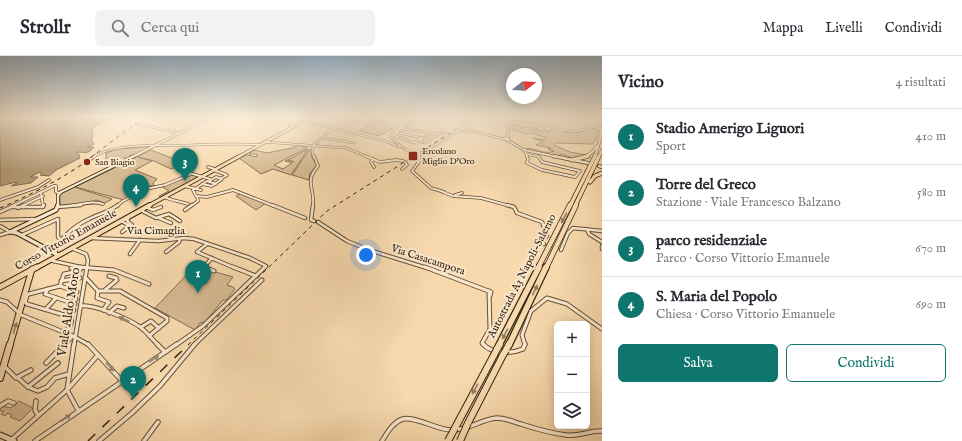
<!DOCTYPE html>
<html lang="it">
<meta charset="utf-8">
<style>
:root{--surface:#fff;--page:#f2f2f3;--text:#2b2b33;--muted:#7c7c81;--line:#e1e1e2;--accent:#0f766e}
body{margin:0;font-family:"IM FELL English",serif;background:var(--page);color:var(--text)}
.controls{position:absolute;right:12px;bottom:12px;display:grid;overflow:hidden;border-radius:6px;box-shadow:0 2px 10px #0003}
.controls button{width:36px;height:36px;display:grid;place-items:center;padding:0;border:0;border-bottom:1px solid var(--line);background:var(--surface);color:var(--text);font:20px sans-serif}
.compass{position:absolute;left:506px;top:12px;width:36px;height:36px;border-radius:50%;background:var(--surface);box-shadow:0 2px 10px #0003;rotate:72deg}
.you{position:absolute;left:366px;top:199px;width:14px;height:14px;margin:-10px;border:3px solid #fff;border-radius:50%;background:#1a73e8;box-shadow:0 0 0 6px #1a73e833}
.badge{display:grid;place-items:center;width:26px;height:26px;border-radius:50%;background:var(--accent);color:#fff;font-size:13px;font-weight:700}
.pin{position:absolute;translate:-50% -33px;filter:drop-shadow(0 1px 2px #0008)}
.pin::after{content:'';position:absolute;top:21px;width:14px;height:12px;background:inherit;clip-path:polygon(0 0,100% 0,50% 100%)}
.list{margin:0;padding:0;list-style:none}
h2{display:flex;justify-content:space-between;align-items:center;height:52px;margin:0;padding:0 16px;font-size:17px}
h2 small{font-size:13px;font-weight:400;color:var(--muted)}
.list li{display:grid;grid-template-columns:26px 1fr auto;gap:12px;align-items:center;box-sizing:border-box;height:56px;padding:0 16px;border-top:1px solid var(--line)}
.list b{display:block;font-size:15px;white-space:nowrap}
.list p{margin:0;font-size:13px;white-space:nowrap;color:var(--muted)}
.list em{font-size:13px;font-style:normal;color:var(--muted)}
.actions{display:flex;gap:8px;padding:12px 16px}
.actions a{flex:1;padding:9px 0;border:1px solid var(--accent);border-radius:6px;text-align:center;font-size:14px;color:var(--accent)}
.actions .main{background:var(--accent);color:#fff}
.icon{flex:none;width:22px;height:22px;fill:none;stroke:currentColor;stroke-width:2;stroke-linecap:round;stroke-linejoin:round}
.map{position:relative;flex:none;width:602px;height:385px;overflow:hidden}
header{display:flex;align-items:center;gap:24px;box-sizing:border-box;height:56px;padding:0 20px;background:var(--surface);border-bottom:1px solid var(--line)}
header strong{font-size:19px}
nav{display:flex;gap:22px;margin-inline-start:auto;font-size:14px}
.search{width:280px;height:36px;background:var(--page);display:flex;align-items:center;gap:10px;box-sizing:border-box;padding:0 14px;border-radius:6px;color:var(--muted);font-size:15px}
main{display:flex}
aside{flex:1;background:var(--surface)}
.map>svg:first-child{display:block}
.green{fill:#d6ba93;stroke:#846f52}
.water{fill:#b49b78;stroke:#806b4f}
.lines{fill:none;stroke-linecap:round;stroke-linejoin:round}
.street-tunnel{stroke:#d0b58e;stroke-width:2.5;stroke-dasharray:2.5 1;stroke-linecap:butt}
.street-far4-casing{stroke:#635139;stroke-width:2.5}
.street-far3-casing{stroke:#635139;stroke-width:3.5}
.street-far2-casing{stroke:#635139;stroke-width:4.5}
.street-far1-casing{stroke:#635139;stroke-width:5}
.street-casing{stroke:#635139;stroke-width:5.5}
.secondary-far3-casing{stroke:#322412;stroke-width:3}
.secondary-far2-casing{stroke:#322412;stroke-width:4}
.secondary-far1-casing{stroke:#322412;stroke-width:5.5}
.secondary-casing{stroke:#322412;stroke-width:7}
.primary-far4-casing{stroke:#322412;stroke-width:3.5}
.primary-far3-casing{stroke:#322412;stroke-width:4.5}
.primary-far2-casing{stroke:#322412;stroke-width:6}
.primary-far1-casing{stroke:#322412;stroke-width:7}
.primary-casing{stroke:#322412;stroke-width:8}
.highway-far4-casing{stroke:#322412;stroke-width:3.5}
.highway-far3-casing{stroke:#322412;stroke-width:5}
.highway-far2-casing{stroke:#322412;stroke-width:6}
.highway-far1-casing{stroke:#322412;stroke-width:8}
.highway-casing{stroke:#322412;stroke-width:8}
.street-far4{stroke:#fae6ca;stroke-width:1.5}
.street-far3{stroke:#fae6ca;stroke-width:2}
.street-far2{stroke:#fae6ca;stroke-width:2.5}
.street-far1{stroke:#fae6ca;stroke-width:3}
.street{stroke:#fae6ca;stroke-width:3.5}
.secondary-far3{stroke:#fae6ca;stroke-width:2}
.secondary-far2{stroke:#fae6ca;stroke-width:2.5}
.secondary-far1{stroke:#fae6ca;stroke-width:3.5}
.secondary{stroke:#fae6ca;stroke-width:5}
.primary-far4{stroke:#f7d9ad;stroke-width:2.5}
.primary-far3{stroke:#f7d9ad;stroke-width:3}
.primary-far2{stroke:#f7d9ad;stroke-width:4}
.primary-far1{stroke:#f7d9ad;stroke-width:5}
.primary{stroke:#f7d9ad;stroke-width:6}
.highway-far4{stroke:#f7d9ad;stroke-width:2.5}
.highway-far3{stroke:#f7d9ad;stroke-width:3.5}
.highway-far2{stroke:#f7d9ad;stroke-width:4.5}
.highway-far1{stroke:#f7d9ad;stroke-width:5.5}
.highway{stroke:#f7d9ad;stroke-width:6}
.rail-far1{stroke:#322412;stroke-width:1;stroke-dasharray:4 4;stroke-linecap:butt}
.rail{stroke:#322412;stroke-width:1.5;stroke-dasharray:10 10;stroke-linecap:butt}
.street-bridge-casing{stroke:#635139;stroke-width:2.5;stroke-linecap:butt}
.highway-bridge-casing{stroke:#322412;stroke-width:8;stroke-linecap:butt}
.street-bridge{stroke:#fae6ca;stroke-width:1.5}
.highway-bridge{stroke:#f7d9ad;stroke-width:6}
.oneway{fill:#947e60}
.oneway2{fill:#96856e}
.poi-dot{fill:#8f2418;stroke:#fae6ca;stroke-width:1.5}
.labels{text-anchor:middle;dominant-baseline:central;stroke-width:4;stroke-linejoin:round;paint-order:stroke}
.far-poi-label{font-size:9px;fill:#322412;stroke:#fae6ca;text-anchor:start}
.street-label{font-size:11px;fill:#322412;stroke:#fae6ca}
.near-street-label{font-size:13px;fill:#322412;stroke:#fae6ca}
</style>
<header>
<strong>Strollr</strong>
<div class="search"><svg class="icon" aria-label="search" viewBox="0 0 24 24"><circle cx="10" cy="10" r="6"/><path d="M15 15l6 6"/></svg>Cerca qui</div>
<nav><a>Mappa</a><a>Livelli</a><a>Condividi</a></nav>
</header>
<main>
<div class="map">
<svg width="602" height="385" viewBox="0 0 602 385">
<rect width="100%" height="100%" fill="#f7d9ad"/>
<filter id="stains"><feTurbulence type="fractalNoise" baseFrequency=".005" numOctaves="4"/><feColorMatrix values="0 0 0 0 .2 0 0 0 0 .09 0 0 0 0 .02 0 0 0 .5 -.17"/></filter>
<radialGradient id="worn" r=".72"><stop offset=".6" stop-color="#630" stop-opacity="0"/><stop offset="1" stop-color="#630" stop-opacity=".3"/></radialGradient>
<g class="green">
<path d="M376,64L388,67L392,71L390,72L391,73L379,80L359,75Z"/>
<path d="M513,68L529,72H538L532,74L534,75L546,74L548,76L554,72L563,74L564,77L570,76L578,77L590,72L598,73L597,81L593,88L555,87L554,89L570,96L587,99L581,103H568L570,101L561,98L557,101L525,93C534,90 544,100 554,95L548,93L551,92L536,89L543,86L533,82L545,84L546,82L532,77L525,78L512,73Z"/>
<path d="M298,89L307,92L274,109L283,113L292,107L285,105L287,104L294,106L288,104L308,93L291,119L273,113L261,118L239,102L247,99L257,101V98H249L254,94L267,97L292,92Z"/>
<path d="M156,90L111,110L101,108V105L106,104V97L117,93Z"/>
<path d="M151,94L182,106L193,102L196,103L171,113L154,105L138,101L152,105L135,114L157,123L153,127L154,130L143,129L137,133L138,136L124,144L75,131Z"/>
<path d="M309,94H311L312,102L317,109L310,117L309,124L292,119Z"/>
<path d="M191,118L199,121L160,141L159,140L169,135L161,130Z"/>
<path d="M74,131L112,143L105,147L96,144L82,149L60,150V138Z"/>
<path d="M241,137L266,147L256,154L236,140Z"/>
<path d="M195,210L233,221L227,229L233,231L235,233L226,244H223L205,266L200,267L195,274L155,252Z"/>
<path d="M19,345L33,352L20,365L10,361L12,359L8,357L5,360L1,358L4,355H0L1,350L11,352Z"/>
</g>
<path class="water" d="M0,61H120L106,64L90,74L93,75L92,85L94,88L87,91H94C88,99 85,96 77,96L80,100L78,102H80L56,114L49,120L40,119L42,117L40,116L30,121H38L31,127L11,130L17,127L16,126L0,130Z"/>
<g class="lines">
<path class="street-tunnel" d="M544,188L561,194"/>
<defs>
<g id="street-far4">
<path d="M263,61L295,70"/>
<path d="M378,61L394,73L390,81L406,94L414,99"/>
<path d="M446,61L463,66"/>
<path d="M506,61L573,76L594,71"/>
<path d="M347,63L366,66"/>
<path d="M457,64L466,61"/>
<path d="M304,65L385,85L400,91"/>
<path d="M136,68L181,77"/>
<path d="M352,69L359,65"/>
<path d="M403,73L425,76L426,81"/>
<path d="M469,75L464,70L472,61"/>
<path d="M430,77L439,78L425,87L420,85Z"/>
<path d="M391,78L414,87L422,82L400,77L414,64L421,61"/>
<path d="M439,78L442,76L446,77"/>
<path d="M324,82L354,87"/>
<path d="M265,86L346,92L368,101"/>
<path d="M314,89L312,95L314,101"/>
<path d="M314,89L328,76L344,67L348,61"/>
<path d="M524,94L527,101"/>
<path d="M526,98L539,101"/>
<path d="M93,101C115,86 167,90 193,89C216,88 238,87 261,89"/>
<path d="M418,101L420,98L459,75H472L504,83"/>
</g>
<g id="street-far3">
<path d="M365,100L380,106L396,104L403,105"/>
<path d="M416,100L418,107L412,115L431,132L444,136"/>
<path d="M527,100L528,103L527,107L542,114L575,121L580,115L542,106L538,100"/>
<path d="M373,103L371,106L374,111"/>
<path d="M195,104L180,112L186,116L210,123"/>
<path d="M88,105L95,100"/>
<path d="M418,107L420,105L419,100"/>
<path d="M208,111L215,113"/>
<path d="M402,113L407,109L405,106"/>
<path d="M214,114L227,119L222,122"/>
<path d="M202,128L212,130L222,123L216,121L209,125"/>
<path d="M184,130L201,134"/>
<path d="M194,133L193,134L196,140L207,141L233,134L274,150"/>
<path d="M195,133L207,125L216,128"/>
<path d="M443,136L453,140L481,142L510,150"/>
<path d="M41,137L43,150"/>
<path d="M455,139L462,137"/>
<path d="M164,141C173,145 180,145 188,148"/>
<path d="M0,144L38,131L49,124"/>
<path d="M12,150L54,130H56V136L59,137"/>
<path d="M22,150L43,140"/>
<path d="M70,150C81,149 92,144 103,148"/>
<path d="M117,150L123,145L146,133L165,129L191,118"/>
<path d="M191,150L198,145L197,140"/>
<path d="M313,150C315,132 304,126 318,110L314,100"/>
</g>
<g id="street-far2">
<path d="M272,149L305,162"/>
<path d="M313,149L311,164L314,165"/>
<path d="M507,149L514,151L517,157L542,166L547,180L541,185L544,188"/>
<path d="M12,151H43L44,149"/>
<path d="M58,151L81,149"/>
<path d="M146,151L153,154L161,151"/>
<path d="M18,152L24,149"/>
<path d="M140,154L156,162L169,158L180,165"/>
<path d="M185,154L192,149"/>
<path d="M0,156L15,149"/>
<path d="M159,162L171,167"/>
<path d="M128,163L127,165L132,169"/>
<path d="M0,164L37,163"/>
<path d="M121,165L130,170L122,176"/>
<path d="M318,166L347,185L369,194L427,212"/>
<path d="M0,170L10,176"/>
<path d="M587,173L589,178L602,186"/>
<path d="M0,179L10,176"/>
<path d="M22,179L58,163V181L61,184"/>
<path d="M91,182L159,185L184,182L194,183L250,202L266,210L264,212"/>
<path d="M207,188L197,196L235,212"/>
<path d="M602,190V193"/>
<path d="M71,192L86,198L88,204L87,212"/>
<path d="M561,194L568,177L573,172L602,175"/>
<path d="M166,196L179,186L180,183"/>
<path d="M55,198C57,183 76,169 89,163C99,158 109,156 118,149"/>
<path d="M130,198L140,184"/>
<path d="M49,204L85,212"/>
<path d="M205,212L204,211L212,202"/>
</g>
<g id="street-far1">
<path d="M80,211L114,214L149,228"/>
<path d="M204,211L214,215"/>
<path d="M233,211L256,220"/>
<path d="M425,211L491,236L490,240"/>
<path d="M85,221L98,235H120L167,262V265L149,280"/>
<path d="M61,225L80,222"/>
<path d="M60,230L64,218L79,215L81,212H71"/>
<path d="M48,233L45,238L75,248"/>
<path d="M105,234L117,224L116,222L109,220"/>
<path d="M98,235L97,242L109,246L103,254"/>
<path d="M25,239L60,230L77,236"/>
<path d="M27,240L25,246L27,248L71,261C73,268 69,272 64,276"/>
<path d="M0,244L7,246L19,257"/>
<path d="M71,247L76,243"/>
<path d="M81,250C94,248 129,263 140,271C146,275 152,283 158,289"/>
<path d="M46,253L56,242"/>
<path d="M109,257L117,250L124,252"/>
<path d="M19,258L73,280L89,289"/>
<path d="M68,260L74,254"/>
<path d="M141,271L151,265L159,272"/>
<path d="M64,289L73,280"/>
<path d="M74,289L87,211"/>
<path d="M176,289L203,270L265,211"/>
<path d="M194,289L262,224"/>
<path d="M484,289L482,287L490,273L489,235"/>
<path d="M525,289L522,279L531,255L547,242L567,248L602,273"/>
</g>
<g id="street">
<path d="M88,288L122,325"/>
<path d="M157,288L165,296"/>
<path d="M483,288C492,298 511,298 523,293L525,288"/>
<path d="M46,307L65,288"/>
<path d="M5,311L16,322L31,314"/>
<path d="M18,322L28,331L38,335L47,331L55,322L69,318"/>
<path d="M28,331L58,307"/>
<path d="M67,334L74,288"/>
<path d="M67,334L78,354"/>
<path d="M36,345L35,354L38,359"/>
<path d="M0,350L8,345L14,347"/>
<path d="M11,384L67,334L98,299"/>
<path d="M35,385L177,288"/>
<path d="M99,385L132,357L160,330L195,288"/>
<path d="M144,385L158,366"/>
<path d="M382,385C387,377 393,366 403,363C414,360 436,373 450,374C468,375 481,363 497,362C505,362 514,366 521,368C536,373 551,377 566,379C580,381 589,374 602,375"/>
</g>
<g id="secondary-far3">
<path d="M506,82L509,83H504Z"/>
<path d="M507,82L512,61"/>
<path d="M507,84L524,94L558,101"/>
<path d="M132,101L212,61"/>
</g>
<g id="secondary-far2">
<path d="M553,100L588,107"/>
<path d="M599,110L602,111"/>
<path d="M58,150V139L61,136L134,100"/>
</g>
<g id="secondary-far1">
<path d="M10,176L56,154L58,149"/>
<path d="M12,176L17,177L58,199"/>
</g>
<path id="secondary" d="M0,379L14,385"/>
<path id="primary-far4" d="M238,101L311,61"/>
<path id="primary-far3" d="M148,150L240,100"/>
<path id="primary-far2" d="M36,212L150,149"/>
<g id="primary-far1">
<path d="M0,231L37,211"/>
<path d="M10,289L32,213"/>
</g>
<path id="primary" d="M0,322L10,288"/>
<g id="highway-far4">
<path d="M586,101L592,96L597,90"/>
<path d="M595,101L601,79L599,61"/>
<path d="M599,101L602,94"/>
</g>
<g id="highway-far3">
<path d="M572,104L588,100"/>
<path d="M590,126L595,120L602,117"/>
<path d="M570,150L595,100"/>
<path d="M575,150L599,100"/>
</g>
<g id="highway-far2">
<path d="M538,212L570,149"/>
<path d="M546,212L576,149"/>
</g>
<g id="highway-far1">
<path d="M499,289L539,211"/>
<path d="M509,289L546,211"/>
</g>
<g id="highway">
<path d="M497,293L500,288"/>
<path d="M506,294L509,288"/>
<path d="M468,367L503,299"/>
<path d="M455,372L494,299"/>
</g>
</defs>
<use href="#street-far4" class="street-far4-casing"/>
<use href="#street-far3" class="street-far3-casing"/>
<use href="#street-far2" class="street-far2-casing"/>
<use href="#street-far1" class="street-far1-casing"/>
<use href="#street" class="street-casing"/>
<use href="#secondary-far3" class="secondary-far3-casing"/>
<use href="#secondary-far2" class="secondary-far2-casing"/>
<use href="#secondary-far1" class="secondary-far1-casing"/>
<use href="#secondary" class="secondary-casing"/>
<use href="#primary-far4" class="primary-far4-casing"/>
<use href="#primary-far3" class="primary-far3-casing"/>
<use href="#primary-far2" class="primary-far2-casing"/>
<use href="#primary-far1" class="primary-far1-casing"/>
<use href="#primary" class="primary-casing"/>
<use href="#highway-far4" class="highway-far4-casing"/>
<use href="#highway-far3" class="highway-far3-casing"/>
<use href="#highway-far2" class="highway-far2-casing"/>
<use href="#highway-far1" class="highway-far1-casing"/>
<use href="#highway" class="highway-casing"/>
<use href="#street-far4" class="street-far4"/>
<use href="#street-far3" class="street-far3"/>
<use href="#street-far2" class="street-far2"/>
<use href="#street-far1" class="street-far1"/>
<use href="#street" class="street"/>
<use href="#secondary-far3" class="secondary-far3"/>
<use href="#secondary-far2" class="secondary-far2"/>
<use href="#secondary-far1" class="secondary-far1"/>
<use href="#secondary" class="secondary"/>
<use href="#primary-far4" class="primary-far4"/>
<use href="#primary-far3" class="primary-far3"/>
<use href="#primary-far2" class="primary-far2"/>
<use href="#primary-far1" class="primary-far1"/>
<use href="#primary" class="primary"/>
<use href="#highway-far4" class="highway-far4"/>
<use href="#highway-far3" class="highway-far3"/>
<use href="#highway-far2" class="highway-far2"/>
<use href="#highway-far1" class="highway-far1"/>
<use href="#highway" class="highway"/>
<g class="rail-far1">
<path d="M0,152C28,140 56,126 81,109C103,93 124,74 148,61"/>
<path d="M188,289L327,155L455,74L468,61"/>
</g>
<path class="rail" d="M88,385L189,288"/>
<defs>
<path id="street-bridge" d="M594,71L602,73"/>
<g id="highway-bridge">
<path d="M494,299L497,293"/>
<path d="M503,299L506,294"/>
<path d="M448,385L455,372"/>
<path d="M460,385L468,367"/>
</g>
</defs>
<use href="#street-bridge" class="street-bridge-casing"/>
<use href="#highway-bridge" class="highway-bridge-casing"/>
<use href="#street-bridge" class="street-bridge"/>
<use href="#highway-bridge" class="highway-bridge"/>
</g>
<defs><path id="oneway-solid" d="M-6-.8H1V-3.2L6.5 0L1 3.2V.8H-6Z"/></defs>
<g class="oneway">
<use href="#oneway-solid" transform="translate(564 162) rotate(117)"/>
<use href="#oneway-solid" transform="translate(535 234) rotate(-64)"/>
<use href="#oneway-solid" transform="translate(15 272) rotate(-74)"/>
<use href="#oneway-solid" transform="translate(505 278) rotate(118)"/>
<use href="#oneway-solid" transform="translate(475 333) rotate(118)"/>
</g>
<g class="oneway2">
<use href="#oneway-solid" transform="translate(124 263) rotate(-155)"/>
<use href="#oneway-solid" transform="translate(154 303) rotate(-34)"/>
<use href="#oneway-solid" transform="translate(110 311) rotate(47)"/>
<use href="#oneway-solid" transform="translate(66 362) rotate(-35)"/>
</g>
<linearGradient id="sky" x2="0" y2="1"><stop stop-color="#93aabb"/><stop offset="0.53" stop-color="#fbeeda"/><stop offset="1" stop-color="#fbeeda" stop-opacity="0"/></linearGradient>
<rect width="602" height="115" fill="url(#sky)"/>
<g class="poi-dot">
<rect x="408" y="95" width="10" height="10" rx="2"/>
<circle cx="87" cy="106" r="4"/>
</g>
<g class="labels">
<g class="far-poi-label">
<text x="422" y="95">Ercolano<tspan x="422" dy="10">Miglio D'Oro</tspan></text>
<text x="95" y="106">San Biagio</text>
</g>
<g class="street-label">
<text x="156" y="175">Via Cimaglia</text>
<text transform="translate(66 184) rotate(-29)">Corso Vittorio Emanuele</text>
<text transform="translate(428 204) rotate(18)">Via Casacampora</text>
<text transform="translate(522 220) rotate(-63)">Autostrada A3 Napoli-Salerno</text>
</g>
<g class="near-street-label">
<text transform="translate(69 256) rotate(-81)">Viale Aldo Moro</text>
</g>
</g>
<rect width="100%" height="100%" filter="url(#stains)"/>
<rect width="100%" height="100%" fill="url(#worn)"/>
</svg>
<div class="controls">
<button>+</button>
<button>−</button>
<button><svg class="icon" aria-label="layers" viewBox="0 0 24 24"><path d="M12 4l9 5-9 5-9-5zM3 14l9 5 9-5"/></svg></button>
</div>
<svg class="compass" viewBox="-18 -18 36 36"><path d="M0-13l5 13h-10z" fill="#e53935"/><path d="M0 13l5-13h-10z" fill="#7c7c81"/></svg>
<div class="you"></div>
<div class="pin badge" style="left:198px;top:237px">1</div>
<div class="pin badge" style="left:133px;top:343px">2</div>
<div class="pin badge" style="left:185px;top:125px">3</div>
<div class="pin badge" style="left:136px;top:151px">4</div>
</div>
<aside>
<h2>Vicino<small>4 risultati</small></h2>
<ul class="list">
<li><span class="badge">1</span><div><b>Stadio Amerigo Liguori</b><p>Sport</p></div><em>410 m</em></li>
<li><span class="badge">2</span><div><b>Torre del Greco</b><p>Stazione · Viale Francesco Balzano</p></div><em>580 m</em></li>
<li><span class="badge">3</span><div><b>parco residenziale</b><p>Parco · Corso Vittorio Emanuele</p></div><em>670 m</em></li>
<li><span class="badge">4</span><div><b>S. Maria del Popolo</b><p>Chiesa · Corso Vittorio Emanuele</p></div><em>690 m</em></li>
</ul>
<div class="actions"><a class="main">Salva</a><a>Condividi</a></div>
</aside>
</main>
